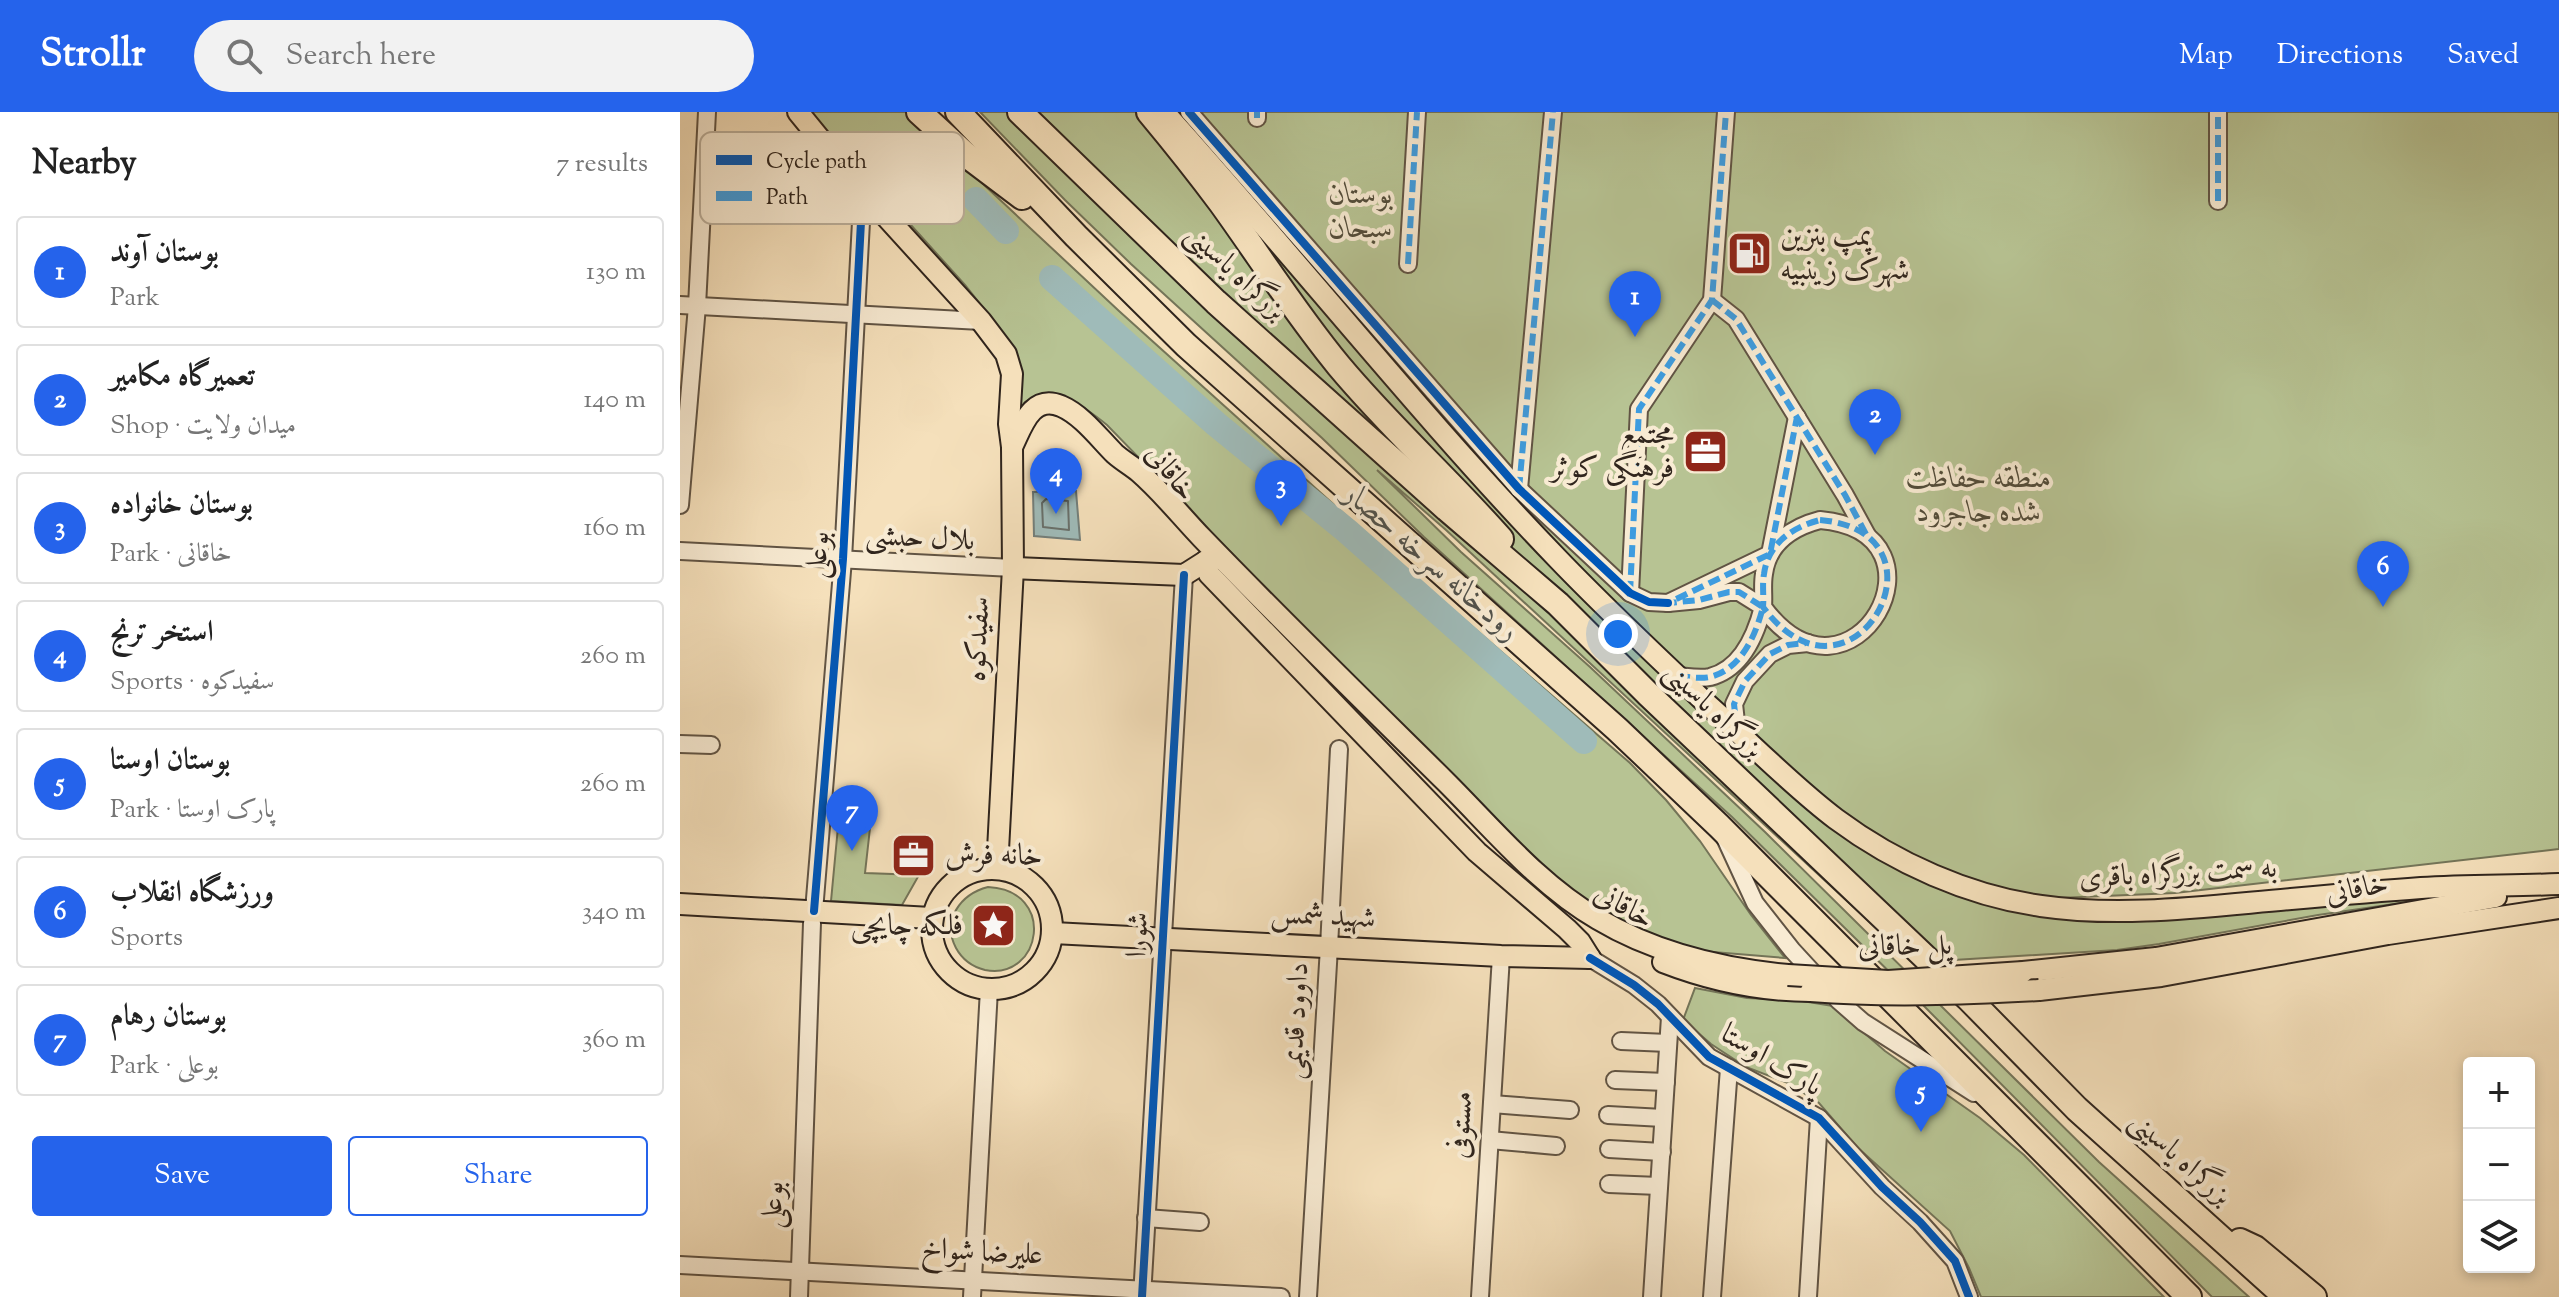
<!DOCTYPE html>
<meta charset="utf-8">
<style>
:root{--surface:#fff;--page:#f2f2f2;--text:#222;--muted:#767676;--line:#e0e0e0;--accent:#2563eb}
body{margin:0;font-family:"Sorts Mill Goudy",Amiri,serif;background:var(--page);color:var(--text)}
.controls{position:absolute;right:24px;bottom:24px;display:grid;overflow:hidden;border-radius:8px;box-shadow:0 4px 12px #0003}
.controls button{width:72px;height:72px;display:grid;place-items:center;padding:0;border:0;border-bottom:2px solid var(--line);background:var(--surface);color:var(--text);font:40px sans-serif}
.you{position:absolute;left:938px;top:522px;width:28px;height:28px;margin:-20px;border:6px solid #fff;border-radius:50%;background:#1a73e8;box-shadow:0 0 0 12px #1a73e833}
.badge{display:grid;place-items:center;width:52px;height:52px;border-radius:50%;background:var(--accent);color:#fff;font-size:26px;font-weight:700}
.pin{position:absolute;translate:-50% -66px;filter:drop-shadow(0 2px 4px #0008)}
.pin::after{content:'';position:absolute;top:42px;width:28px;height:24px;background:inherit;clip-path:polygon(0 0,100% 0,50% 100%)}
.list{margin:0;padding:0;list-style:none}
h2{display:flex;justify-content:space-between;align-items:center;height:104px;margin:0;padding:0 32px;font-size:34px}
h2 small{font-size:26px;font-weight:400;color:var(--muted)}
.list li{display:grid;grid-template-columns:52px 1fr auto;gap:24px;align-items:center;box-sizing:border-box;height:112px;margin:0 16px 16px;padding:0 16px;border:2px solid var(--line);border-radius:8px}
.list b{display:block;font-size:30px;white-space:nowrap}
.list p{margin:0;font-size:26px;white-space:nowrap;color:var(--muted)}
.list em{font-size:26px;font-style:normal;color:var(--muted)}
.actions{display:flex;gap:16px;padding:24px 32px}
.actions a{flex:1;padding:18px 0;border:2px solid var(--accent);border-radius:8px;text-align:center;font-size:28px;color:var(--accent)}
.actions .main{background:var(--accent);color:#fff}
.icon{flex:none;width:44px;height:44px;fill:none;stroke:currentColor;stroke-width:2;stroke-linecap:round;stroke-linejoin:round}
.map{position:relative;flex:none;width:1879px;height:1185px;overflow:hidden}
header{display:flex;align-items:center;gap:48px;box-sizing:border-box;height:112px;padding:0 40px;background:var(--accent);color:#fff}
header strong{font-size:38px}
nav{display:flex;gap:44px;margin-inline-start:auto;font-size:28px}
.search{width:560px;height:72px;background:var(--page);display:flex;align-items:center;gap:20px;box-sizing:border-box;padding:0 28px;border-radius:44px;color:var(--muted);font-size:30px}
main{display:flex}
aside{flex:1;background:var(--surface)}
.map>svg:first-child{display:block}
.green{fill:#b7c393;stroke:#747458;stroke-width:2}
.water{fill:#9fbbb9;stroke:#737f7b;stroke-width:2}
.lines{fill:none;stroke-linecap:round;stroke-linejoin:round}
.shore{stroke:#68706b;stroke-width:2}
.river{stroke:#9fbbb9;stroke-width:26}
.minor-casing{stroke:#615444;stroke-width:20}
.major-casing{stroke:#30251d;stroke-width:24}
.highway-casing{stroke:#30251d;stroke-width:28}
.minor{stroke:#f8ebd3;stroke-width:16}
.major{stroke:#f5e0bb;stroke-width:20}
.highway{stroke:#f5e0bb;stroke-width:24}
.major-bridge-casing{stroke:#30251d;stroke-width:24;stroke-linecap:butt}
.major-bridge{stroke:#f5e0bb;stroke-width:20}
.quiet{stroke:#3e9cdf;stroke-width:6;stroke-dasharray:12 6;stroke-linecap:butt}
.cycleway-casing{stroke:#f8ebd3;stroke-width:13}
.cycleway{stroke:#0057b8;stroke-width:8}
.labels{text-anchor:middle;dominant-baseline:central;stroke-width:8;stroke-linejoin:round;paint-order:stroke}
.park-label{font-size:30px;font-style:italic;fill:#524c3a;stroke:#f8ebd3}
.poi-label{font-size:30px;fill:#30251d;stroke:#f8ebd3;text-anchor:start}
.street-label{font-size:30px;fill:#30251d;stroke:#f8ebd3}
.water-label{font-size:32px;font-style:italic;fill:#51524c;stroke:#f8ebd3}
.key{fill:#f8ebd3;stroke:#bcb09c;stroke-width:2}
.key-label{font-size:22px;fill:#30251d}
</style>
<header>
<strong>Strollr</strong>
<div class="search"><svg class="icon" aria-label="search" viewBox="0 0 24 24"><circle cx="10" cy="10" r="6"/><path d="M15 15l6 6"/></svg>Search here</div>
<nav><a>Map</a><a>Directions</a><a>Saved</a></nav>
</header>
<main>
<aside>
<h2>Nearby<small>7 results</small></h2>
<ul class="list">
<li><span class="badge">1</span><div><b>بوستان آوند</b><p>Park</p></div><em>130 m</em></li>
<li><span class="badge">2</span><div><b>تعمیرگاه مکامیر</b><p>Shop · میدان ولایت</p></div><em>140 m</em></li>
<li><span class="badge">3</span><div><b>بوستان خانواده</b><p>Park · خاقانی</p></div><em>160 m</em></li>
<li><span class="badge">4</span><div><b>استخر ترنج</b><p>Sports · سفیدکوه</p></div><em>260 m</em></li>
<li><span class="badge">5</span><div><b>بوستان اوستا</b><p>Park · پارک اوستا</p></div><em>260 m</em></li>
<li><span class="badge">6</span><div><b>ورزشگاه انقلاب</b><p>Sports</p></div><em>340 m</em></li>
<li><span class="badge">7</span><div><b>بوستان رهام</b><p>Park · بوعلی</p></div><em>360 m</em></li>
</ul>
<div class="actions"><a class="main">Save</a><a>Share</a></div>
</aside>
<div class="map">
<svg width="1879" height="1185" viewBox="0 0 1879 1185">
<rect width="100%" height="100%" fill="#f5e0bb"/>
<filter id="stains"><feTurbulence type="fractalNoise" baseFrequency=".0025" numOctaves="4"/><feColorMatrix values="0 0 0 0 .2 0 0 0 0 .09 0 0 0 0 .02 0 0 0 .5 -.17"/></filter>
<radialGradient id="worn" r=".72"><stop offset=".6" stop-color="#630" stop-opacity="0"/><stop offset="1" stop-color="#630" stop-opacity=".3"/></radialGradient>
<g class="green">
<path d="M129,0H226L439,199L712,445L950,651L986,688L1020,729L1071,803L1105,846L1021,839L978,828L906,789L825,722L427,313C405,295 373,271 345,290L340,299L338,314L330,232L320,217L285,173Z"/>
<path d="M300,0H1879V737L1495,781L1378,786L1354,800L1425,809L1461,808L1804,779L1638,803L1479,832L1437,838L1274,848L1248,864L766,418L697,358L781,440L910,555L1085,720L1419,1050L1569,1185H1532L1240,890L1052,705L744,425L642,326L451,152L385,88Z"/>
<path d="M158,715L190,716L185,761L239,763L222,793L151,789Z"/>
<path d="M308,775C377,778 362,869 305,858C293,855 282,847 276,836C261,808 281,782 308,775Z"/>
<path d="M1015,876L1067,886L1122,889L1153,894L1205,939L1300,1006L1344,1043L1484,1185H1301L1289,1156L1270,1119L1177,1035L1139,991L1108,971L1066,955L1031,932L1003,908Z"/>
</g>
<path class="water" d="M396,379L400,428L354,424L353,380Z"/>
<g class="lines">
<path class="shore" d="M366,387L388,389L389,418L363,415L362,391Z"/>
<g class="river">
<path d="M296,88L326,119"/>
<path d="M372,166L536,312L667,419L904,629"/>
</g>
<defs>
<g id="minor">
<path d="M509,0L839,377L950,481L969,490L988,491"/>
<path d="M577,6V0"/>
<path d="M1538,89V0"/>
<path d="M728,152L737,0"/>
<path d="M1032,188L1056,207L1165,383L1187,423"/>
<path d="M0,193L301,209"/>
<path d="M839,377L873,0"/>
<path d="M0,393L17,194L27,0"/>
<path d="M1140,408C1280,420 1172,615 1083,495C1084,484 1082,473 1084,462C1088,431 1113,415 1140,408Z"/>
<path d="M0,439L333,456"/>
<path d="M950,481L959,297L1032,188L1046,0"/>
<path d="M998,564C1009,565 1020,567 1030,565C1062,557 1076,522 1083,495L1059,480H1049L1019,488L988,491L1090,442L1117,305"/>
<path d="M1057,619L1054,592L1065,569L1090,542L1108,533L1128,531"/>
<path d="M0,632L31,633"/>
<path d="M1045,726L1075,791L1112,838L1159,889L1183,910L1294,981"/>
<path d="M134,799L163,447L182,91"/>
<path d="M910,846L954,873L978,892L1029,945L1139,1006L1202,1075L1240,1110L1275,1149L1289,1185"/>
<path d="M941,929L988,931"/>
<path d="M935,968L986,970"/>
<path d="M812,992L890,998"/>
<path d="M928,1003L983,1006"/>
<path d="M810,1028L876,1034"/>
<path d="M929,1037L982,1040"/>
<path d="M929,1072L979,1074"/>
<path d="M466,1106L520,1110"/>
<path d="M0,1153L601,1185"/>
<path d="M119,1185L132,811"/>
<path d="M292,1185L309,877"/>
<path d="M462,1185L504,463"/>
<path d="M628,1185L649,835L659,637"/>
<path d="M800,1185L821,844"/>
<path d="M972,1185L990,905"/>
<path d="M1032,1185L1049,956"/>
<path d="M1128,1185L1139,1006"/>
</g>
<g id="major">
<path d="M118,0L180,76L301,209L326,242L332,262L329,312L332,335L333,456L317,757"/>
<path d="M484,0C617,147 740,304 878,447C926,497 977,545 1027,592C1070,630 1111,673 1156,707C1215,751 1289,784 1361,794C1444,806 1529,794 1611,787C1654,783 1698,779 1741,776C1787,773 1833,774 1879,772"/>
<path d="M332,335C342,315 351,282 381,294C402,303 419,326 435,342C443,349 452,354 459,360C482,380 501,404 522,426C602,509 684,589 766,670C813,717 860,774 918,807C975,841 1043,857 1108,863"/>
<path d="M526,449L529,462L797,740L887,817L900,830L910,846"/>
<path d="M333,456L504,463L526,449"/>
<circle cx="312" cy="817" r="60"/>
<path d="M0,792L251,806"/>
<path d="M373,821L821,844L910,846"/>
<path d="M983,850C1032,869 1079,879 1131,879"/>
<path d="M1343,860L1476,846L1816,785"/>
<path d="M1359,878L1481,864L1708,822L1879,796"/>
</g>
<g id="highway">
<path d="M239,0L285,42L342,85"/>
<path d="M278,0L396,124L506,233L937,617L1039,714L1509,1185"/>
<path d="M340,0L536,190L767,397L878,492L968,582L1288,886L1397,997L1606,1185"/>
<path d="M469,0C494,30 518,60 541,91C580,145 616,202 659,254C710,315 769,368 821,427"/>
<path d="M1560,1129L1575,1136L1634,1185"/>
</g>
</defs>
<use href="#minor" class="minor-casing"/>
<use href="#major" class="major-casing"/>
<use href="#highway" class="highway-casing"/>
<use href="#minor" class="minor"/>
<use href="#major" class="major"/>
<use href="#highway" class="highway"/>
<defs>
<g id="major-bridge">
<path d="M1108,863L1208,869L1343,860"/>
<path d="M1131,879C1207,885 1283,882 1359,878"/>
</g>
</defs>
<use href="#major-bridge" class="major-bridge-casing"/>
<use href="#major-bridge" class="major-bridge"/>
<g class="quiet">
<path d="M577,6V0"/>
<path d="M1538,89V0"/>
<path d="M728,152L737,0"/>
<path d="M1032,188L1056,207L1165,383L1187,424"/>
<path d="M839,377L873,0"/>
<path d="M1140,408C1280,420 1172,615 1083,495C1084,484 1082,473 1084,462C1088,431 1113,415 1140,408Z"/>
<path d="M950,481L959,297L1032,188L1046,0"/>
<path d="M998,564C1009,565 1020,567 1030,565C1062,557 1076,522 1083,495L1059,480H1049L1019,488L988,491L1090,442L1117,305"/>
<path d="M1057,619L1054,592L1065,569L1090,542L1108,533L1126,531"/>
</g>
<defs>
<g id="cycleway">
<path d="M509,0L839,377L950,481L969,490L988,491"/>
<path d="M134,799L163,447L182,91"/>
<path d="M910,846L954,873L978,892L1029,945L1139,1006L1202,1075L1240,1110L1275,1149L1289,1185"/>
<path d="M462,1185L504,463"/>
</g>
</defs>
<use href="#cycleway" class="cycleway-casing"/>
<use href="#cycleway" class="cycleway"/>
</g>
<defs>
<symbol id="fuel-square" viewBox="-11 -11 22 22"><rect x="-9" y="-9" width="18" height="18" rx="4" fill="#8f2418" stroke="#f8ebd3"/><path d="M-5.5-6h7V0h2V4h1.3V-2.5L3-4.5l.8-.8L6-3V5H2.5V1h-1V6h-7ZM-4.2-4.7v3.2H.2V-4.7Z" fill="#fff"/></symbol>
<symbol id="office-square" viewBox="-11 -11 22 22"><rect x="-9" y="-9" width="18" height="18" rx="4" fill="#8f2418" stroke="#f8ebd3"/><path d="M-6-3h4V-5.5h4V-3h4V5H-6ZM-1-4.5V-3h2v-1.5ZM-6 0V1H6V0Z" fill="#fff"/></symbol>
<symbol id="sight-square" viewBox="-11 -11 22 22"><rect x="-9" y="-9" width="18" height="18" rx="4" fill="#8f2418" stroke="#f8ebd3"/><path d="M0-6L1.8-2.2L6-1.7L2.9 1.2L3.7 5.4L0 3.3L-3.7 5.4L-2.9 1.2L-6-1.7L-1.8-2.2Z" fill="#fff"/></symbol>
</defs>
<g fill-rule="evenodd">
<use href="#fuel-square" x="1044" y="116" width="51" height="51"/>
<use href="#office-square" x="1000" y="314" width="51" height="51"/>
<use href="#office-square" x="208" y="718" width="51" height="51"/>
<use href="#sight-square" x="288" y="788" width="51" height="51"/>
</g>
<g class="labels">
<g class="park-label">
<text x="681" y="83">بوستان<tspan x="681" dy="34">سبحان</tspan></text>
<text x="1299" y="367">منطقه حفاظت<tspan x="1299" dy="34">شده جاجرود</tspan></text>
</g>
<g class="poi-label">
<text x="1100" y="125">پمپ بنزین<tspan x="1100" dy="34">شهرک زینبیه</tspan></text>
<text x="994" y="323" text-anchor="end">مجتمع<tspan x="994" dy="34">فرهنگی کوثر</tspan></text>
<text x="265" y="744">خانه فرش</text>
<text x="283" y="814" text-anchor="end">فلکه چایچی</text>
</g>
<g class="street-label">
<text transform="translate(555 161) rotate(43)">بزرگراه یاسینی</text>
<text transform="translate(490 361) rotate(52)">خاقانی</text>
<text transform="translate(240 427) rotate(3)">بلال حبشی</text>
<text transform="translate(139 443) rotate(-86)">بوعلی</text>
<text transform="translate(299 527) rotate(-87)">سفیدکوه</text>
<text transform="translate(1033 599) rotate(44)">بزرگراه یاسینی</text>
<text transform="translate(1498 762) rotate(-3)">به سمت بزرگراه باقری</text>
<text transform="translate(1677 778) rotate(-11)">خاقانی</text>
<text transform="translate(943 795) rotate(29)">خاقانی</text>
<text transform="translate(643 805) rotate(3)">شهید شمس</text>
<text transform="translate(459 823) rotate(-87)">شورا</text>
<text transform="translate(1225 835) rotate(-1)">پل خاقانی</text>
<text transform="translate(617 909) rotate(-87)">داوود قدیمی</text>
<text transform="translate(1091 949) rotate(31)">پارک اوستا</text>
<text transform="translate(782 1013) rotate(-87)">مستوفی</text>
<text transform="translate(1500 1047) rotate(42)">بزرگراه یاسینی</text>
<text transform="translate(94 1093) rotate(-88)">بوعلی</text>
<text transform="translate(302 1141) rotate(3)">علیرضا شواخ</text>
</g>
<g class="water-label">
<text transform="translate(751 451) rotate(41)">رودخانه سرخه حصار</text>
</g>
</g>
<rect x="20" y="20" width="264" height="92" rx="12" class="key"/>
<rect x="36" y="43" width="36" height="10" fill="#0057b8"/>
<rect x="36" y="79" width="36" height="10" fill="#3e9cdf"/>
<g class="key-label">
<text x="86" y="56">Cycle path</text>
<text x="86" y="92">Path</text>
</g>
<rect width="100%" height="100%" filter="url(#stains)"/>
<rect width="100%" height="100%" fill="url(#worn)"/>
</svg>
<div class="controls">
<button>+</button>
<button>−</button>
<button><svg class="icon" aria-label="layers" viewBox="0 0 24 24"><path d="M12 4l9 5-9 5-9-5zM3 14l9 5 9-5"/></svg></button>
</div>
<div class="you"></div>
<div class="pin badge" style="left:955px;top:225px">1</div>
<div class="pin badge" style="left:1195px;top:343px">2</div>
<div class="pin badge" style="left:601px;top:414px">3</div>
<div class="pin badge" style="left:376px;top:402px">4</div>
<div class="pin badge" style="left:1241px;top:1020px">5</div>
<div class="pin badge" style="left:1703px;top:495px">6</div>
<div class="pin badge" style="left:172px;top:739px">7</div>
</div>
</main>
